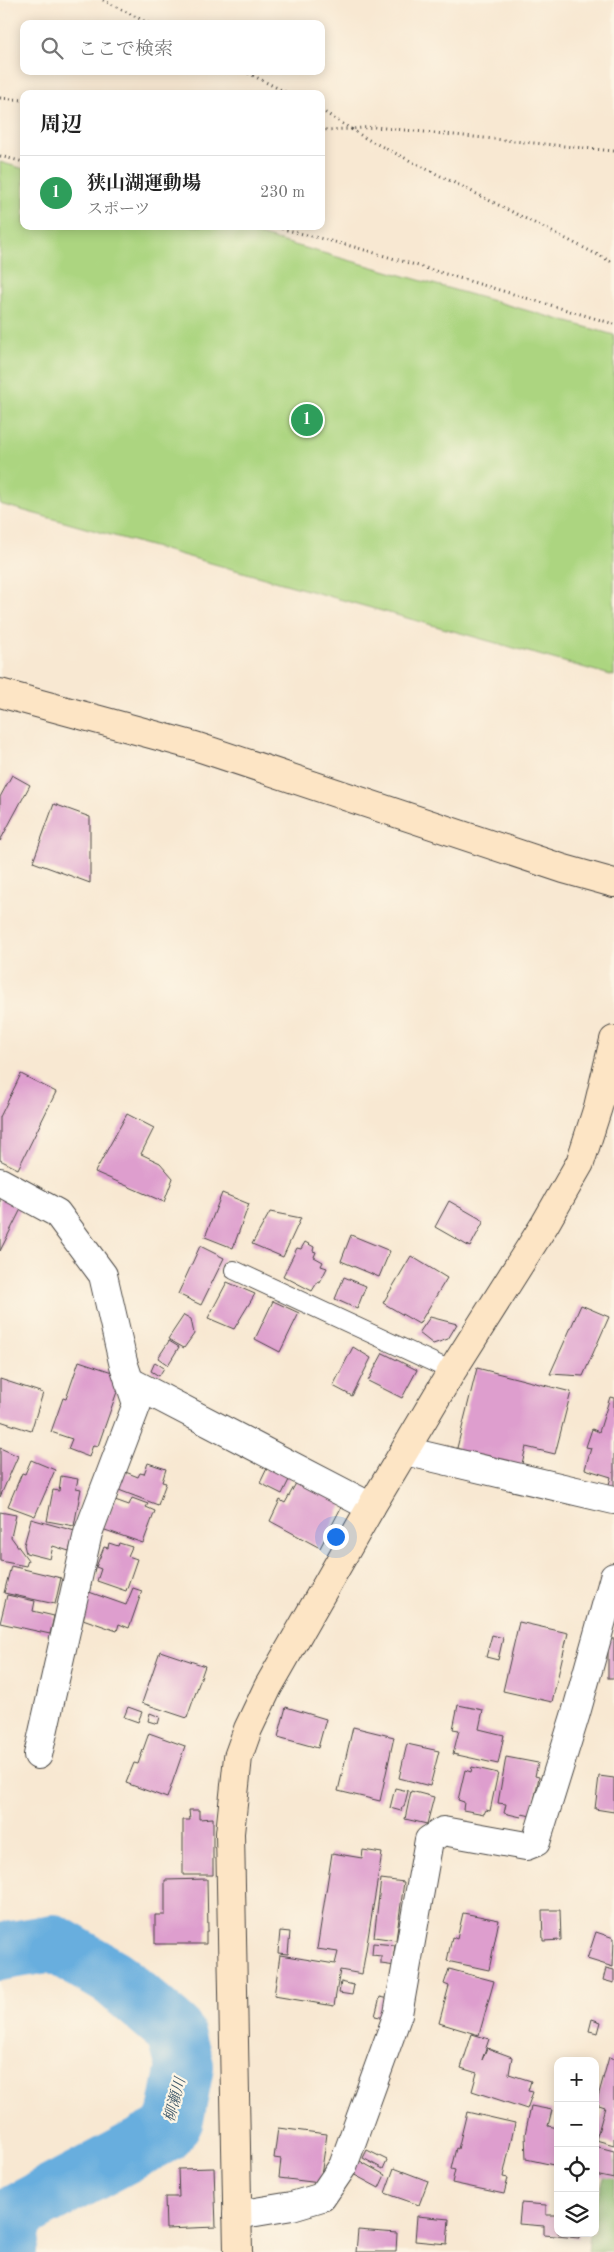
<!DOCTYPE html>
<html lang="ja">
<meta charset="utf-8">
<style>
:root{--surface:#fff;--page:#f2f2f2;--text:#222;--muted:#767676;--line:#e0e0e0;--accent:#0f766e}
body{margin:0;font-family:"Old Standard TT","Noto Serif JP",serif;background:var(--page);color:var(--text)}
.controls{position:absolute;right:15px;bottom:15px;display:grid;overflow:hidden;border-radius:10px;box-shadow:0 2px 12px #0003}
.controls button{width:45px;height:45px;display:grid;place-items:center;padding:0;border:0;border-bottom:1px solid var(--line);background:var(--surface);color:var(--text);font:25px sans-serif}
.you{position:absolute;left:335px;top:1536px;width:18px;height:18px;margin:-12px;border:4px solid #fff;border-radius:50%;background:#1a73e8;box-shadow:0 0 0 8px #1a73e833}
.badge{display:grid;place-items:center;width:32px;height:32px;border-radius:50%;background:var(--accent);color:#fff;font-size:16px;font-weight:700}
.pin{position:absolute;translate:-50% -50%;border:2px solid #fff;box-shadow:0 1px 5px #0006}
.list{margin:0;padding:0;list-style:none}
h2{display:flex;justify-content:space-between;align-items:center;height:65px;margin:0;padding:0 20px;font-size:21px}
h2 small{font-size:16px;font-weight:400;color:var(--muted)}
.list li{display:grid;grid-template-columns:32px 1fr auto;gap:15px;align-items:center;box-sizing:border-box;height:75px;padding:0 20px;border-top:1px solid var(--line)}
.list b{display:block;font-size:19px;white-space:nowrap}
.list p{margin:0;font-size:16px;white-space:nowrap;color:var(--muted)}
.list em{font-size:16px;font-style:normal;color:var(--muted)}
.icon{flex:none;width:28px;height:28px;fill:none;stroke:currentColor;stroke-width:2;stroke-linecap:round;stroke-linejoin:round}
.map{position:relative;flex:none;width:614px;height:2252px;overflow:hidden}
.search{position:absolute;background:var(--surface);box-shadow:0 2px 12px #0003;left:20px;top:20px;width:305px;height:55px;display:flex;align-items:center;gap:12px;box-sizing:border-box;padding:0 18px;border-radius:10px;color:var(--muted);font-size:19px}
.panel{position:absolute;background:var(--surface);box-shadow:0 2px 12px #0003;left:20px;top:90px;width:305px;height:140px;border-radius:10px}
.map>svg:first-child{display:block}
.green{fill:#acd580;stroke:#6c8056}
.forest{fill:#89b66e;stroke:#5a704c}
.lines{fill:none;stroke-linecap:round;stroke-linejoin:round}
.river{stroke:#68aede;stroke-width:58}
.building{fill:#de9ece}
.lane-casing{stroke:#4a4744;stroke-width:20}
.street-casing{stroke:#4a4744;stroke-width:30}
.secondary-casing{stroke:#4a4744;stroke-width:30}
.path{stroke:#4a4744;stroke-width:3;stroke-dasharray:1 4;stroke-linecap:butt}
.lane{stroke:#fff;stroke-width:18}
.street{stroke:#fff;stroke-width:28}
.secondary{stroke:#fde5c5;stroke-width:28}
.labels{text-anchor:middle;dominant-baseline:central;stroke-width:4.5;stroke-linejoin:round;paint-order:stroke}
.water-label{font-size:15px;font-style:italic;fill:#40596a;stroke:#fcf5e5}
</style>
<div class="map">
<svg width="614" height="2252" viewBox="0 0 614 2252">
<rect width="100%" height="100%" fill="#fcf5e5"/>
<filter id="ink" filterUnits="userSpaceOnUse"><feTurbulence type="fractalNoise" baseFrequency=".02" numOctaves="2"/><feDisplacementMap in="SourceGraphic" scale="10" xChannelSelector="R" yChannelSelector="G"/><feConvolveMatrix kernelMatrix="1 2 1 2 8 2 1 2 1" color-interpolation-filters="sRGB"/></filter>
<filter id="wash" filterUnits="userSpaceOnUse"><feTurbulence type="fractalNoise" baseFrequency=".0096" numOctaves="4" result="noise"/><feDisplacementMap in="SourceGraphic" scale="20" xChannelSelector="R" yChannelSelector="G"/><feGaussianBlur stdDeviation="1.12" result="paint"/><feColorMatrix in="noise" values="0 0 0 0 0 0 0 0 0 0 0 0 0 0 0 0 0 1.4 0 .05"/><feComposite in="paint" operator="in"/></filter>
<g filter="url(#wash)">
<rect width="100%" height="100%" fill="#f8e8d2"/>
<path class="green" d="M0,162L24,169V226H227L614,335V676L0,504Z"/>
<path class="forest" d="M610,2157H614V2252H588L590,2233H595V2208Z"/>
<g class="lines">
<path class="river" d="M0,1952L53,1943L113,1978L175,2031L185,2066L175,2119L166,2133L16,2213L7,2252"/>
</g>
<g id="blocks">
<g class="building">
<path d="M12,775L30,785L0,841V797Z"/>
<path d="M54,804L90,817V883L33,862Z"/>
<path d="M21,1074L56,1092L18,1169L0,1160V1117Z"/>
<path d="M127,1114L154,1128L141,1154L160,1163L173,1178L164,1202L95,1172Z"/>
<path d="M222,1193L249,1204L233,1248L205,1237Z"/>
<path d="M0,1196L22,1207L0,1251Z"/>
<path d="M449,1201L484,1221L470,1247L435,1227Z"/>
<path d="M270,1212L301,1218L283,1257L252,1244Z"/>
<path d="M351,1235L390,1251L379,1277L341,1261Z"/>
<path d="M305,1242L314,1247L313,1251L316,1252L314,1257L323,1262L321,1266L327,1268L320,1282L318,1281L312,1291L283,1276L297,1248L301,1249Z"/>
<path d="M200,1246L224,1258L201,1305L178,1294Z"/>
<path d="M411,1256L447,1278L419,1324L383,1303Z"/>
<path d="M344,1277L366,1286L357,1309L335,1299Z"/>
<path d="M227,1282L255,1294L234,1329L208,1318Z"/>
<path d="M273,1301L299,1313L280,1352L255,1339Z"/>
<path d="M581,1305L609,1317L583,1376L550,1374Z"/>
<path d="M184,1315L191,1319L194,1334L184,1348L168,1339Z"/>
<path d="M430,1317L457,1324L448,1339L433,1344L419,1333Z"/>
<path d="M169,1341L179,1347L168,1365L158,1358Z"/>
<path d="M353,1347L371,1358L352,1396L333,1386Z"/>
<path d="M383,1353L417,1370L402,1398L368,1381Z"/>
<path d="M79,1361L127,1377L119,1386L98,1446L93,1445L89,1457L68,1449L72,1439L51,1432L63,1398L66,1399Z"/>
<path d="M155,1362L164,1368L159,1376L151,1371Z"/>
<path d="M477,1368L571,1392L555,1454L526,1447L520,1472L455,1456Z"/>
<path d="M0,1379L43,1393L31,1431L0,1421Z"/>
<path d="M610,1397L614,1398V1490L608,1488L611,1477L585,1469L591,1448L586,1447L592,1429L599,1432Z"/>
<path d="M0,1448L18,1456L0,1497Z"/>
<path d="M31,1460L55,1470L35,1516L8,1506L22,1473L25,1474Z"/>
<path d="M271,1460L294,1470L282,1494L260,1483Z"/>
<path d="M148,1463L166,1469L162,1482L166,1483L158,1505L111,1487L118,1469L138,1477L140,1473L144,1474Z"/>
<path d="M61,1476L78,1479L76,1488L81,1489L74,1526L47,1521L53,1490L59,1491Z"/>
<path d="M300,1476L345,1500L320,1548L270,1521L280,1500L285,1503Z"/>
<path d="M132,1498L148,1504L146,1507L155,1511L143,1543L102,1529L115,1500L129,1505Z"/>
<path d="M0,1512L16,1515L11,1537L28,1560L26,1566L0,1561Z"/>
<path d="M31,1519L75,1531L69,1551L53,1546L50,1559L26,1553L24,1545Z"/>
<path d="M109,1543L118,1546L119,1543L132,1547L128,1556L137,1559L126,1591L97,1581L101,1569L96,1567L104,1547L108,1548Z"/>
<path d="M11,1566L61,1578L55,1604L4,1593Z"/>
<path d="M133,1588L142,1591L129,1628L119,1624L117,1631L80,1618L89,1592L126,1605Z"/>
<path d="M7,1595L35,1601L33,1611L54,1616L50,1634L0,1623Z"/>
<path d="M519,1622L568,1633L552,1702L503,1691Z"/>
<path d="M492,1635L503,1638L498,1660L486,1657Z"/>
<rect x="608" y="1639" width="6" height="39"/>
<path d="M160,1651L205,1666L187,1718L142,1703Z"/>
<path d="M458,1705L483,1710L479,1729L504,1735L498,1764L453,1754L459,1730L453,1729Z"/>
<path d="M128,1707L142,1712L138,1722L124,1717Z"/>
<path d="M286,1707L326,1719L318,1748L278,1737Z"/>
<path d="M150,1713L160,1717L158,1724L148,1721Z"/>
<path d="M353,1727L394,1737L380,1801L338,1791Z"/>
<path d="M149,1733L185,1746L167,1798L126,1783L134,1763L138,1764Z"/>
<path d="M407,1744L439,1751L430,1786L399,1778Z"/>
<path d="M506,1757L538,1763L535,1776L539,1777L531,1816L522,1814L521,1817L504,1813L506,1804L498,1803Z"/>
<path d="M472,1767L498,1773L490,1811L486,1810L484,1814L463,1810L464,1802L458,1800L465,1770L471,1772Z"/>
<path d="M599,1776L614,1778V1812L595,1809Z"/>
<path d="M395,1788L408,1791L404,1807H402L401,1811L390,1808Z"/>
<path d="M411,1791L434,1797L427,1824L405,1819Z"/>
<path d="M189,1810H199V1819L213,1818V1875H183V1820H190Z"/>
<path d="M363,1850L382,1853L362,1974L340,1970L334,2006L274,1996L280,1955L335,1964L338,1952L317,1949L332,1853L362,1858Z"/>
<path d="M207,1879L208,1931H206V1944H155V1915H165V1880Z"/>
<path d="M381,1879L404,1882L396,1940L374,1937Z"/>
<path d="M542,1910H560L561,1940L543,1941Z"/>
<path d="M463,1913L499,1920L489,1970L447,1961L452,1937L457,1939Z"/>
<path d="M280,1931L290,1932L288,1954L278,1953Z"/>
<path d="M596,1932L614,1938L613,1967L587,1959Z"/>
<path d="M373,1943L395,1945L393,1961H396V1966L381,1964V1956L372,1955Z"/>
<path d="M606,1968L614,1970V1983L603,1980Z"/>
<path d="M449,1969L494,1981L479,2035L439,2023L449,1986L444,1984Z"/>
<path d="M341,1982L354,1985L352,1995L339,1993Z"/>
<path d="M380,1997L390,1999L385,2018L375,2016Z"/>
<path d="M592,2019L601,2022L598,2033L589,2031Z"/>
<path d="M472,2034L489,2039L482,2060L487,2048L512,2057L509,2074L531,2081L528,2091L533,2092L527,2109L472,2091L477,2073L461,2068Z"/>
<path d="M609,2057L614,2059V2145L596,2140L605,2107L596,2104Z"/>
<path d="M531,2106L552,2110L548,2126L558,2128V2166L526,2159L525,2134Z"/>
<path d="M467,2112L515,2123L503,2177L508,2178L504,2194L452,2183L455,2170L451,2169L456,2148L458,2149Z"/>
<path d="M278,2128L327,2134L320,2183L279,2178L281,2159L274,2158Z"/>
<path d="M595,2146L614,2151V2179L595,2175Z"/>
<path d="M367,2150L387,2160L383,2169L363,2158Z"/>
<path d="M358,2160L385,2175L379,2188L351,2173Z"/>
<path d="M214,2168L216,2227L166,2229L165,2197H179L178,2169Z"/>
<path d="M394,2168L428,2181L419,2205L385,2193Z"/>
<path d="M521,2203L546,2205V2215H558V2233H579V2238L544,2235V2226L519,2224Z"/>
<path d="M417,2216L449,2219L447,2244L415,2241Z"/>
<path d="M358,2230L397,2233L396,2252H356Z"/>
</g>
</g>
</g>
<g filter="url(#ink)">
<use href="#blocks" fill-opacity="0" stroke="#4a4744" stroke-width="1"/>
<g class="lines">
<defs>
<path id="lane" d="M234,1270L452,1371"/>
<g id="street">
<path d="M0,1182L57,1213L103,1275L123,1362L137,1404L88,1533L38,1755"/>
<path d="M129,1381L371,1507"/>
<path d="M405,1451L614,1500"/>
<path d="M237,2215L292,2206L322,2197L343,2166L398,2014L429,1840L443,1831L526,1846L536,1842L576,1713L614,1577"/>
</g>
<g id="secondary">
<path d="M0,693L195,746L564,869L614,883"/>
<path d="M238,2252L230,1833L238,1757L248,1729L268,1687L371,1507L452,1371L545,1224L580,1163L598,1107L614,1040"/>
</g>
</defs>
<use href="#lane" class="lane-casing"/>
<use href="#street" class="street-casing"/>
<use href="#secondary" class="secondary-casing"/>
<g class="path">
<path d="M103,0L150,24"/>
<path d="M244,71L289,94"/>
<path d="M0,98L24,100"/>
<path d="M321,110L351,129L321,130"/>
<path d="M614,151L374,127L351,129L367,139L614,263"/>
<path d="M0,156L24,162"/>
<path d="M272,226L358,248L614,324"/>
</g>
<use href="#lane" class="lane"/>
<use href="#street" class="street"/>
<use href="#secondary" class="secondary"/>
</g>
</g>
<g class="labels">
<g class="water-label">
<text transform="translate(176 2100) rotate(-75)">柳瀬川</text>
</g>
</g>
</svg>
<div class="controls">
<button>+</button>
<button>−</button>
<button><svg class="icon" aria-label="locate" viewBox="0 0 24 24"><circle cx="12" cy="12" r="6"/><path d="M12 2v4M12 18v4M2 12h4M18 12h4"/></svg></button>
<button><svg class="icon" aria-label="layers" viewBox="0 0 24 24"><path d="M12 4l9 5-9 5-9-5zM3 14l9 5 9-5"/></svg></button>
</div>
<div class="you"></div>
<div class="pin badge" style="left:307px;top:420px;background:#2e9e5b">1</div>
<div class="search"><svg class="icon" aria-label="search" viewBox="0 0 24 24"><circle cx="10" cy="10" r="6"/><path d="M15 15l6 6"/></svg>ここで検索</div>
<section class="panel">
<h2>周辺<small></small></h2>
<ul class="list">
<li><span class="badge" style="background:#2e9e5b">1</span><div><b>狭山湖運動場</b><p>スポーツ</p></div><em>230 m</em></li>
</ul>
</section>
</div>
